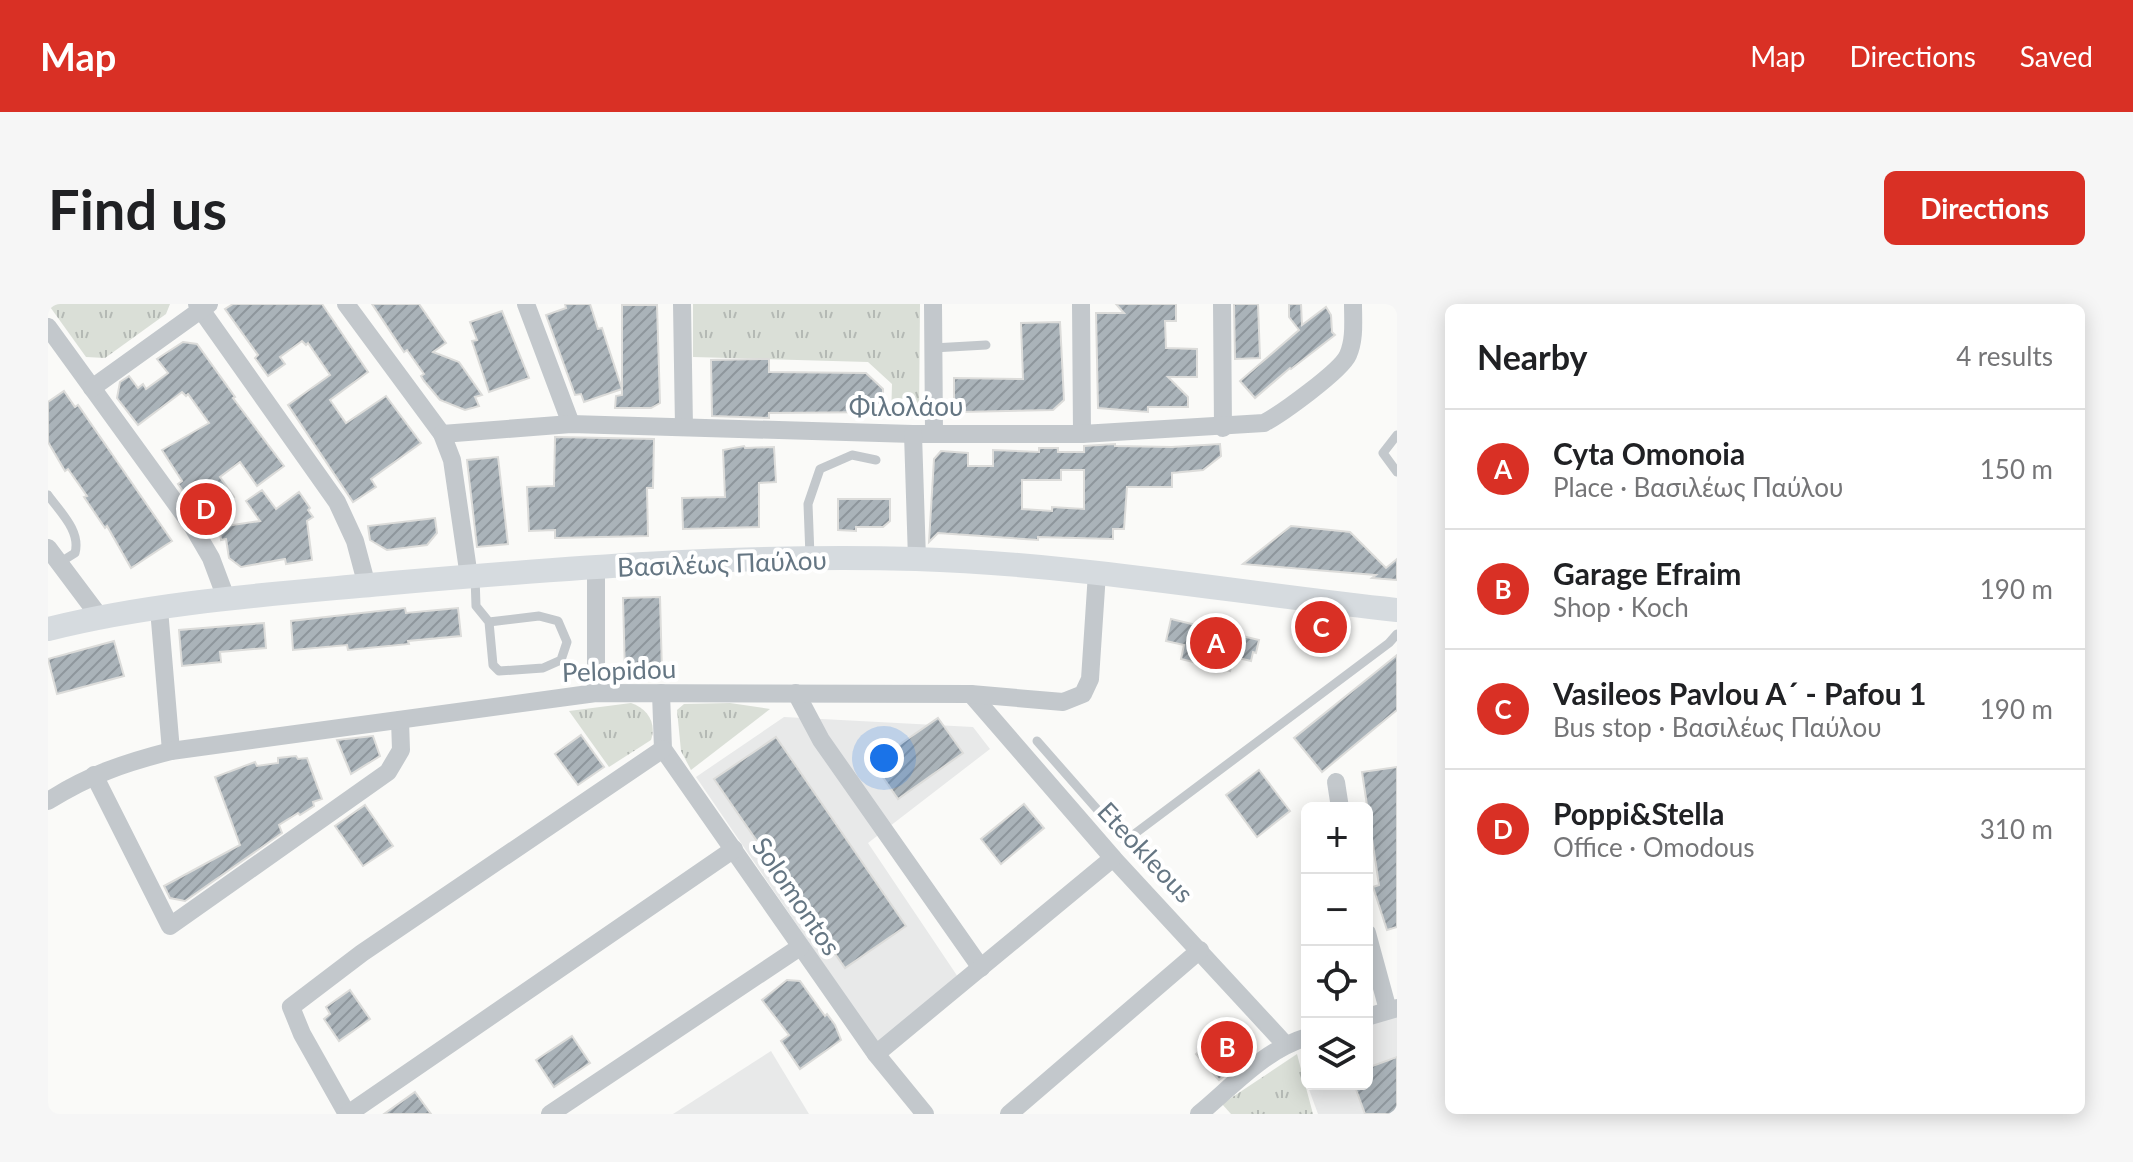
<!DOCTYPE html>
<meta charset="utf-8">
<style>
:root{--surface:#fff;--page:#f6f6f6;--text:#202124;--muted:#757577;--line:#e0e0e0;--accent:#d93025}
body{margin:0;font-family:Lato,sans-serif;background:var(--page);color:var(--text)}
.controls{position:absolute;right:24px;bottom:24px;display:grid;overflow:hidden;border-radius:12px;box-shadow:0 4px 20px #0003}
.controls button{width:72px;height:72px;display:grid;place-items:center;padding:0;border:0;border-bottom:2px solid var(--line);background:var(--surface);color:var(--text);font:40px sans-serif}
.you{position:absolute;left:836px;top:454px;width:28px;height:28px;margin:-20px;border:6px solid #fff;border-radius:50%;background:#1a73e8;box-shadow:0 0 0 12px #1a73e833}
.badge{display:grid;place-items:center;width:52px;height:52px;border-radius:50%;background:var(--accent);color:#fff;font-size:26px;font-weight:700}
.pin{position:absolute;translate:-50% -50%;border:4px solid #fff;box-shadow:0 2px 8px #0006}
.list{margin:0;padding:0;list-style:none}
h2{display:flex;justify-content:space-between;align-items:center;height:104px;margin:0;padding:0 32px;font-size:34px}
h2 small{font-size:26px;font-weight:400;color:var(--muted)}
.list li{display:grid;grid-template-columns:52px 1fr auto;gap:24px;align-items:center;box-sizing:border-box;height:120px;padding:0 32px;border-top:2px solid var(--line)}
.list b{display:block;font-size:30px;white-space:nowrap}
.list p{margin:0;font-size:26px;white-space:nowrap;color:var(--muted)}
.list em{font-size:26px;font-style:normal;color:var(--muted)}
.icon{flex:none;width:44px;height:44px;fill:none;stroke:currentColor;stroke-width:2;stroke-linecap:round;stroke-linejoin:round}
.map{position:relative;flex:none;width:1349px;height:810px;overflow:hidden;border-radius:12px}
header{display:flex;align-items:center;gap:48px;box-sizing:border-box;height:112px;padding:0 40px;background:var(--accent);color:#fff}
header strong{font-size:38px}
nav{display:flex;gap:44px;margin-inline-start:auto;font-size:28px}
.intro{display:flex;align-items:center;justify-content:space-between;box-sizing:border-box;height:192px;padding:0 48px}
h1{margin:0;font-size:56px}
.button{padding:20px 36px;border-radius:12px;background:var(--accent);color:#fff;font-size:28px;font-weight:700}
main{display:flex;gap:48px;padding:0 48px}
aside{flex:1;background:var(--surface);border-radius:12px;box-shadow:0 4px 20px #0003}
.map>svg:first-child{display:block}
.built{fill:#e8e9e9}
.grass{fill:url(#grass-tufts)}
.building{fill:url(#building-hatch);stroke:#dcdcda;stroke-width:2;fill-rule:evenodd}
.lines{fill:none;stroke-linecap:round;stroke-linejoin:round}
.lane{stroke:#c3c8cc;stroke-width:9}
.street{stroke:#c3c8cc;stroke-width:18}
.secondary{stroke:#d6dbdf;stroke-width:24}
.labels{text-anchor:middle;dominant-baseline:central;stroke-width:8;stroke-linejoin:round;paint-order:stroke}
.street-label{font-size:26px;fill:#657683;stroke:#fff}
</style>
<header>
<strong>Map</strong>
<nav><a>Map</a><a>Directions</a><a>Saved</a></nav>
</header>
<div class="intro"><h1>Find us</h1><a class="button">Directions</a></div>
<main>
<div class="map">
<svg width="1349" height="810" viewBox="0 0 1349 810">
<defs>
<pattern id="grass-tufts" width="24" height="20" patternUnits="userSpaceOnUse" patternTransform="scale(2)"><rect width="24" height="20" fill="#dadfd7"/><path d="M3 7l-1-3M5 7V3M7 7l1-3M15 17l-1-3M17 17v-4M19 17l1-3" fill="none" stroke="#b4b9b4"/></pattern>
<pattern id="building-hatch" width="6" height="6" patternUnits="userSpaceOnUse" patternTransform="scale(2)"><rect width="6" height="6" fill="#aab3b9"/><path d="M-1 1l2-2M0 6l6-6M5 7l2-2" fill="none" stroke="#8e969c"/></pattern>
</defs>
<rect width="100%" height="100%" fill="#fafaf8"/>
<g class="built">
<path d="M736,413L925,423L942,445L820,539L912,676L829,738L648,473Z"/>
<path d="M1349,710V810H1270L1259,780H1319V720Z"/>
<path d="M723,747L761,810H625Z"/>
</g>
<g class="grass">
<path d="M0,0H122L118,10L57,54L38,53Z"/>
<path d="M645,0H872L871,113L843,115L844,80L820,58L645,53Z"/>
<path d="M583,399C599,404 609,419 603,436L561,463L521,407Z"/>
<path d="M682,399L722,405L643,466L633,447L629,406L636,400Z"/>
<path d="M1249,750L1265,810H1183L1174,800Z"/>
</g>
<g class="building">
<path d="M185,0H274L320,68L282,96L298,119L338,92L373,139L323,175L328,183L305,198L240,101L282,71L260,39L258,41L254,37L232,53L237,60L220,72L207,54L210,51L177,5Z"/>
<path d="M324,0H371L398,39L385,48L411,58L434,91L427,93L431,102L417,106L392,96L376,77L373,72L376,70L359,46L356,48Z"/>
<path d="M517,0H542L550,25L554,24L574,85V1H609L612,99L603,104H567L568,92L574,91V85L536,98L533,90L527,91L498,11L518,4Z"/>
<path d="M1068,0H1128V17H1117L1118,44L1149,45V73H1120L1140,93V103H1100V108L1050,104L1048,9H1076Z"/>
<path d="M1186,0H1210L1212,54L1187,55Z"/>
<path d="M1241,0H1253L1254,21L1278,3L1283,11L1284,28L1287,31L1243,65L1242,64L1207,94L1192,77L1251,26L1241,13Z"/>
<path d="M454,7L481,74L441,88L424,37L429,36L422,18Z"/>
<path d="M1012,18L1016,96L1005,106L912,108L906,101V74L975,75L973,19Z"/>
<path d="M135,38L149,40L187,93L185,94L236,162L209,182L192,158L172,173L186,193L155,215L130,180L134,177L114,146L161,119L140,90L138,92L134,88L90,121L69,94L72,78L81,72L90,84L95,80L98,85L120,69L109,55Z"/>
<path d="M721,55V68L818,69L835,85V108L721,109V114L664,112L663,56Z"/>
<path d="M16,87L27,103L30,101L124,237L83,264L59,222L57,224L36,193L39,192L20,165L17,167L0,138V98Z"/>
<path d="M507,133L606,135L605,184H599L600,232L507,234V226L481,227L479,183L506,182Z"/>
<path d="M1067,140V142L1124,143L1172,140L1173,152L1155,166L1124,169V183H1079L1076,225H1065V235L990,233V236L890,229L881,238L886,155L893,147L920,149V162H945V146L991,148V144H1010V148H1036V142ZM1013,166H1036V205L1004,203V207L974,205V176H1013Z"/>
<path d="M696,142L697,144L726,143L728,178L711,179V223L635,225L634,194L677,193L675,146Z"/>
<path d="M450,153L460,240L429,243L419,156Z"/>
<path d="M214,186L228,205L251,188L262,204L260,206L265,213L259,217L264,256L238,260L237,255L193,263L181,254L178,235L173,236L171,223L212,217L198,197Z"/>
<path d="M790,195H842V217L835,223H808V227L790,226Z"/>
<path d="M387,214L389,229L379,241L339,246L322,236L320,222Z"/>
<path d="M1243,222L1302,228L1338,264L1349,255V276L1324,274L1328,271L1195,260Z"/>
<path d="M612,293L614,369L577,370L575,294Z"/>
<path d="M357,304L358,309L410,304L413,332L360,337L361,340L300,346L299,341L245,346L243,317Z"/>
<path d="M1123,315L1211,336L1208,349L1205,348L1203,357L1186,353L1182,367L1133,355L1136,341L1118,337Z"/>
<path d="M216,319L218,344L172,348L173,358L134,362L131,326Z"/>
<path d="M66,337L76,372L9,390L0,355Z"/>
<path d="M1349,351V406L1274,468L1246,434Z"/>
<path d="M890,414L915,449L850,495L825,459Z"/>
<path d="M533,431L556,463L530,481L507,450Z"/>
<path d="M325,432L332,452L303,470L289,436Z"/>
<path d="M728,433L858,622L797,664L666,475Z"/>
<path d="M248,452L250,455L259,454L274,495L265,498L266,502L252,511L250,509L231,521L234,529L137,597L122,594L116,582L192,541L167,473L207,458L209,462L230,459V454Z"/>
<path d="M1349,463V623L1339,626L1325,583L1331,581L1314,468Z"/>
<path d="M1211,466L1242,507L1209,533L1178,491Z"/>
<path d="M976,500L996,524L953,560L933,535Z"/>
<path d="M317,501L345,542L315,562L287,522Z"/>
<path d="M739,676L752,677L777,712L779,710L787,721L793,736L752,765L733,737L741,731L714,696Z"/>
<path d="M302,686L322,715L291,737L276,715L282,710L278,703Z"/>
<path d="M1186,717L1202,736L1203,750L1171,776L1148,750Z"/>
<path d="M524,732L542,759L506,783L488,756Z"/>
<path d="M1349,753V810H1317L1306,780H1319V764Z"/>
<path d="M367,788L383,810H336Z"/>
</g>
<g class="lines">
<g class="lane">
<path d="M885,44L938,41"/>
<path d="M1349,131L1335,149L1349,168"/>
<path d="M0,191C12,208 33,227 27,249L11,259"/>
<path d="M762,252L760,200L772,165L804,151L828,156"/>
<path d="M427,272L428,302L441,318L445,361L451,367L495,364L513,356L519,338L510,317L491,312L441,318"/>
<path d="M989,437L1077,537L1341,339L1349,330"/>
</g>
<g class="street">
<path d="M149,0L289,198L307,237L319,282"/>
<path d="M298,0L394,130L404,156L421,273"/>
<path d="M478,0L523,120"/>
<path d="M634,0L636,123"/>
<path d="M885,0L886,128"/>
<path d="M1033,0L1034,130"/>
<path d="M1174,0L1175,124"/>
<path d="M0,23L145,223L163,254L178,294"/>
<path d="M44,84L161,0"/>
<path d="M394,130L523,120L865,130H1034L1216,119C1233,110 1293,67 1300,51C1307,35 1305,17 1305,0"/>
<path d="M865,130L869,255"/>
<path d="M0,244L51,312"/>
<path d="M548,263V389"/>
<path d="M111,305L123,447"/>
<path d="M613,389L615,445L828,750L877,810"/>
<path d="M748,389L773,436L933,664"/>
<path d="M923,390L1065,554L1237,740"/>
<path d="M46,471L122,622L340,468L353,446L352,416"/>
<path d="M1288,478L1292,504"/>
<path d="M0,497C41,471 76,459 123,447L548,389L923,390L1015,398L1035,390L1042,375L1049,269"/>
<path d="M1319,629L1340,706"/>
<path d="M1319,713L1349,704"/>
<path d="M828,750L1065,554"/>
<path d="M299,810L254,730L243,703L314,649L615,445"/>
<path d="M300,810L686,545"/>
<path d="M502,810L752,643"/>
<path d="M961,810L1152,646"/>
<path d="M1151,810C1186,781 1215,747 1259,733"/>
</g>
<path class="secondary" d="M0,325C112,297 229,290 344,279C518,264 693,250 868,255C1029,260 1189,289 1349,306"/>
</g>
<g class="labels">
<g class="street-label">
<text x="858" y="102">Φιλολάου</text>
<text transform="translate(674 259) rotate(-2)">Βασιλέως Παύλου</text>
<text transform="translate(571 366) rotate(-2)">Pelopidou</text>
<text transform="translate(1098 548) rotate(47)">Eteokleous</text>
<text transform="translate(749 592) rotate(56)">Solomontos</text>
</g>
</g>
</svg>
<div class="controls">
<button>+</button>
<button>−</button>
<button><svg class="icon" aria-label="locate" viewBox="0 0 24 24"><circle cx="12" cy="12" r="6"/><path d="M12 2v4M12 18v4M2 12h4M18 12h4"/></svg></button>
<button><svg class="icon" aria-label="layers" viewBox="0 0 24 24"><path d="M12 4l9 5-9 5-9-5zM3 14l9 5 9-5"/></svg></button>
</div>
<div class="you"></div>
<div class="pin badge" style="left:1168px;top:339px">A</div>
<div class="pin badge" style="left:1179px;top:743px">B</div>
<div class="pin badge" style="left:1273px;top:323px">C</div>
<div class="pin badge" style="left:158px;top:205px">D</div>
</div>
<aside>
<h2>Nearby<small>4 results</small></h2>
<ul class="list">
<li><span class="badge">A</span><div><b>Cyta Omonoia</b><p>Place · Βασιλέως Παύλου</p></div><em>150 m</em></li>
<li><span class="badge">B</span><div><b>Garage Efraim</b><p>Shop · Koch</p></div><em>190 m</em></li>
<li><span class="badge">C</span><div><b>Vasileos Pavlou A´ - Pafou 1</b><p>Bus stop · Βασιλέως Παύλου</p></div><em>190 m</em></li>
<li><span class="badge">D</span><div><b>Poppi&amp;Stella</b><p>Office · Omodous</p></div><em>310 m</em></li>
</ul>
</aside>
</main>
